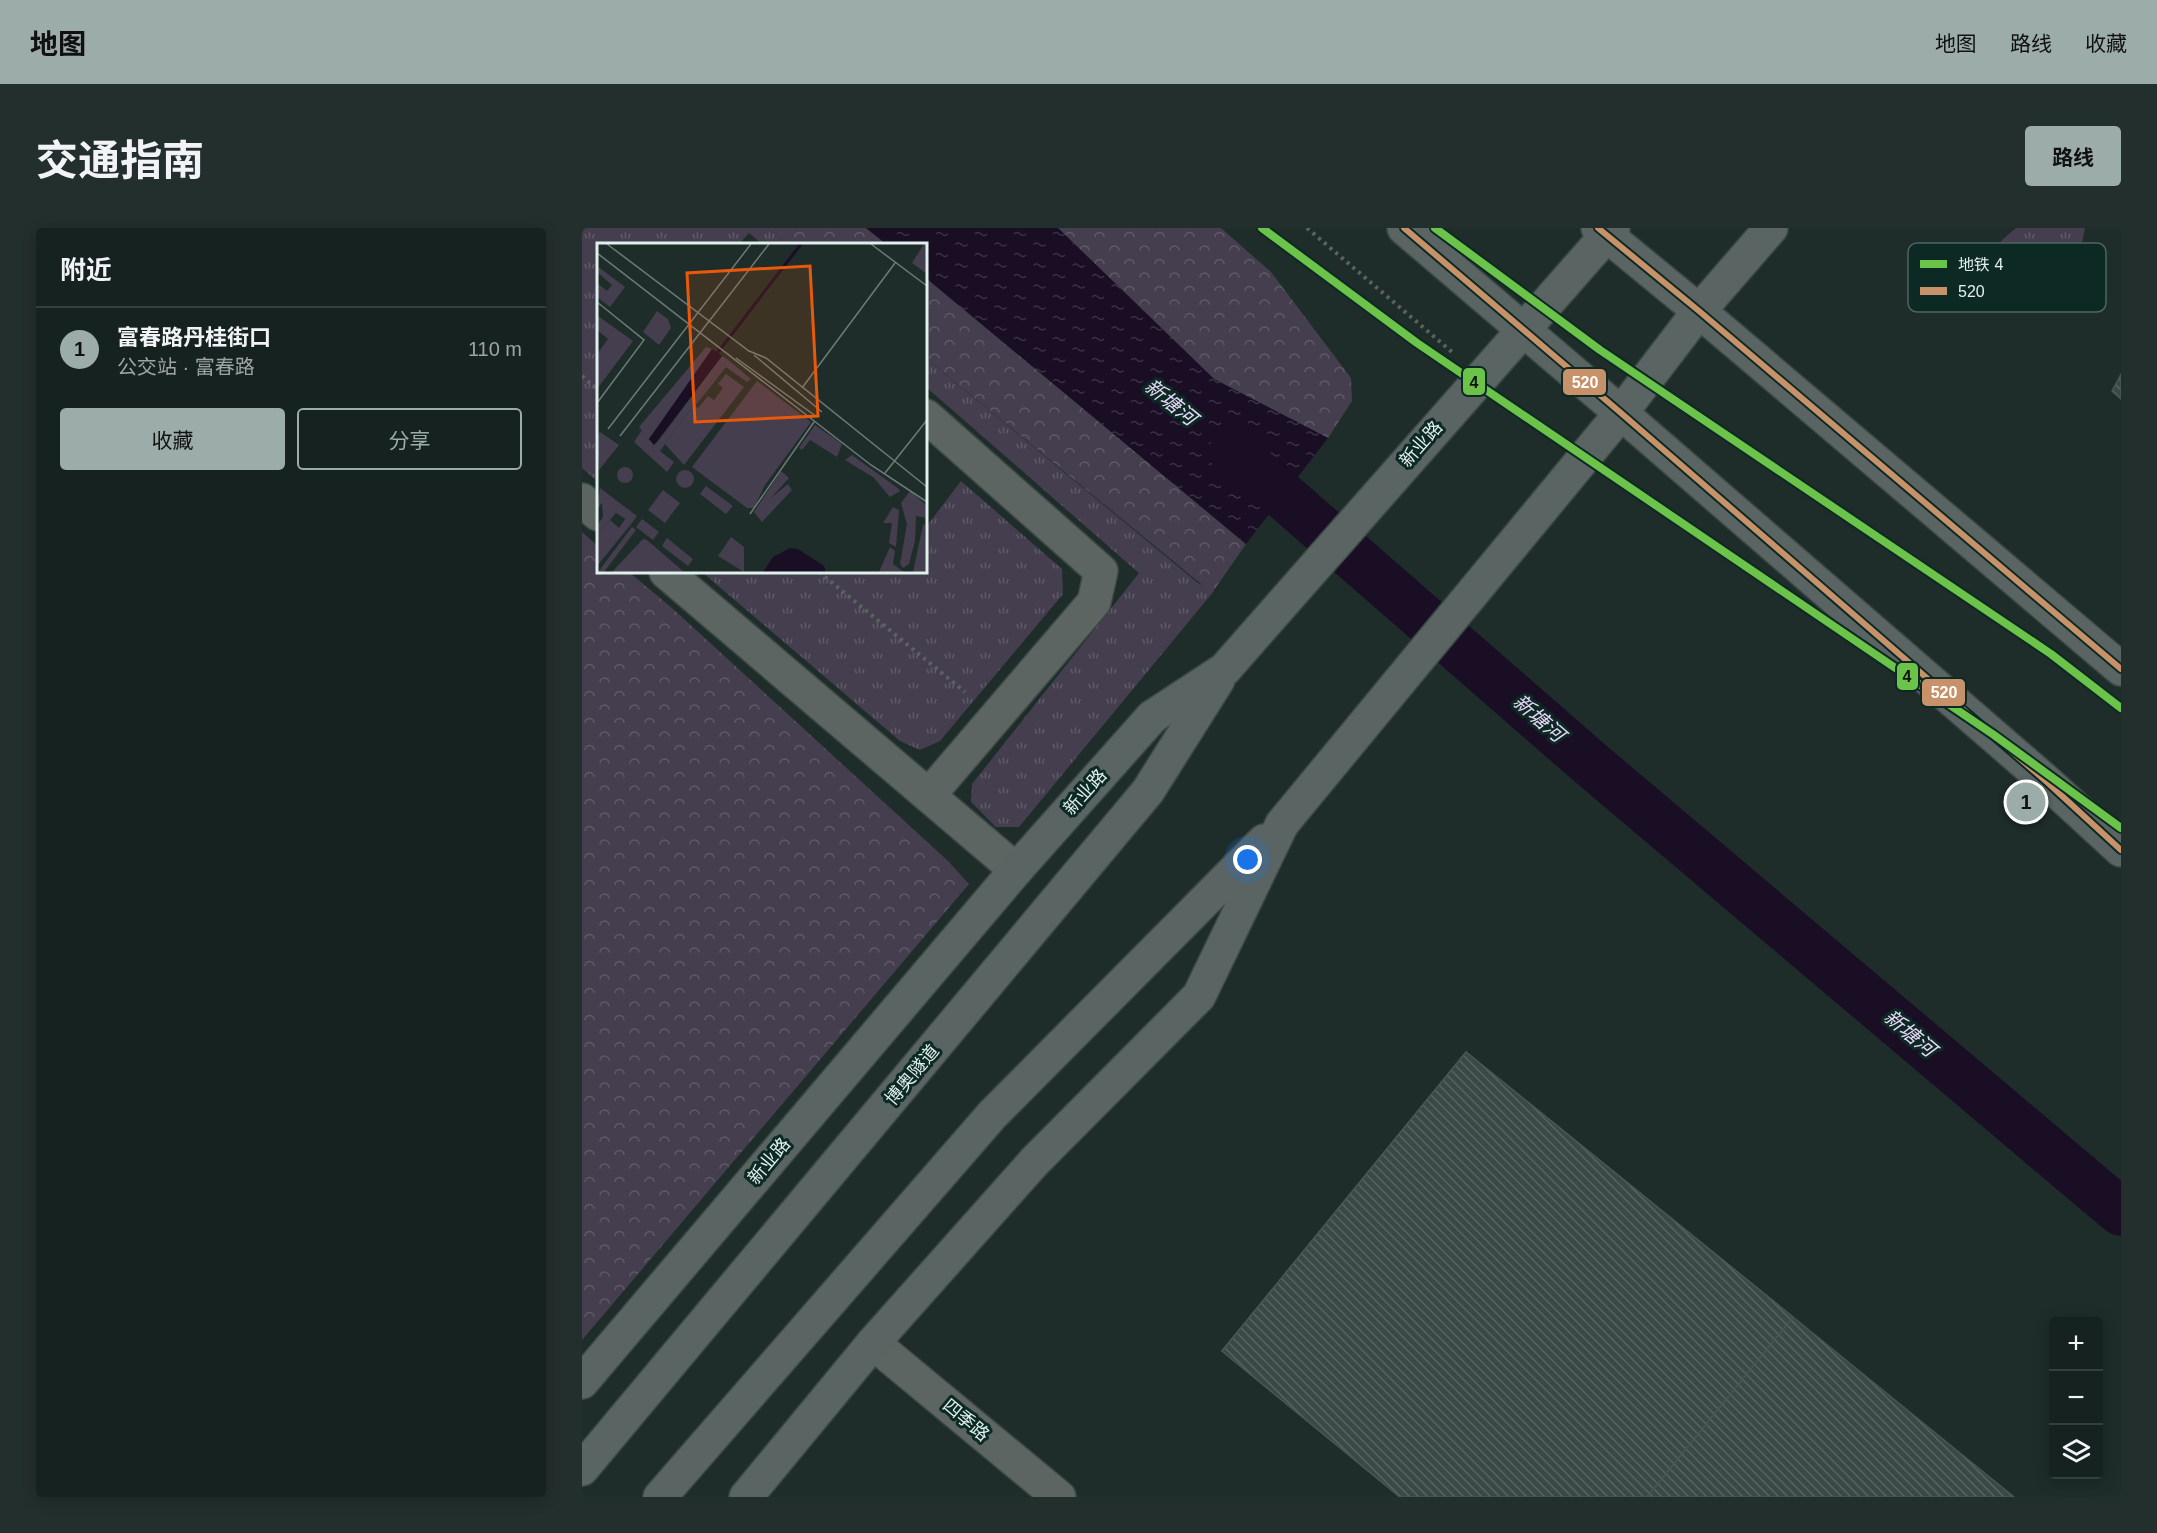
<!DOCTYPE html>
<html lang="zh">
<meta charset="utf-8">
<style>
:root{--surface:#162220;--page:#232f2d;--text:#f1f3f6;--muted:#9ea4a5;--line:#353f3e;--accent:#9caca8}
body{margin:0;font-family:Helvetica,"Noto Sans SC",sans-serif;background:var(--page);color:var(--text)}
.controls{position:absolute;right:18px;bottom:18px;display:grid;overflow:hidden;border-radius:6px;box-shadow:0 3px 15px #0003}
.controls button{width:54px;height:54px;display:grid;place-items:center;padding:0;border:0;border-bottom:2px solid var(--line);background:var(--surface);color:var(--text);font:30px sans-serif}
.you{position:absolute;left:666px;top:632px;width:21px;height:21px;margin:-15px;border:4px solid #fff;border-radius:50%;background:#1a73e8;box-shadow:0 0 0 9px #1a73e833}
.badge{display:grid;place-items:center;width:39px;height:39px;border-radius:50%;background:var(--accent);color:#111;font-size:20px;font-weight:700}
.pin{position:absolute;translate:-50% -50%;border:3px solid #fff;box-shadow:0 2px 6px #0006}
.list{margin:0;padding:0;list-style:none}
h2{display:flex;justify-content:space-between;align-items:center;height:78px;margin:0;padding:0 24px;font-size:26px}
h2 small{font-size:20px;font-weight:400;color:var(--muted)}
.list li{display:grid;grid-template-columns:39px 1fr auto;gap:18px;align-items:center;box-sizing:border-box;height:84px;padding:0 24px;border-top:2px solid var(--line)}
.list b{display:block;font-size:22px;white-space:nowrap}
.list p{margin:0;font-size:20px;white-space:nowrap;color:var(--muted)}
.list em{font-size:20px;font-style:normal;color:var(--muted)}
.actions{display:flex;gap:12px;padding:18px 24px}
.actions a{flex:1;padding:14px 0;border:2px solid var(--accent);border-radius:6px;text-align:center;font-size:21px;color:var(--accent)}
.actions .main{background:var(--accent);color:#111}
.icon{flex:none;width:33px;height:33px;fill:none;stroke:currentColor;stroke-width:2;stroke-linecap:round;stroke-linejoin:round}
.map{position:relative;flex:none;width:1539px;height:1269px;overflow:hidden;border-radius:6px}
header{display:flex;align-items:center;gap:36px;box-sizing:border-box;height:84px;padding:0 30px;background:var(--accent);color:#111}
header strong{font-size:28px}
nav{display:flex;gap:33px;margin-inline-start:auto;font-size:21px}
.intro{display:flex;align-items:center;justify-content:space-between;box-sizing:border-box;height:144px;padding:0 36px}
h1{margin:0;font-size:42px}
.button{padding:15px 27px;border-radius:6px;background:var(--accent);color:#111;font-size:21px;font-weight:700}
main{display:flex;gap:36px;padding:0 36px}
aside{flex:1;background:var(--surface);border-radius:6px;box-shadow:0 3px 15px #0003}
.map>svg:first-child{display:block}
.grass{fill:url(#grass-tufts)}
.forest{fill:url(#forest-crowns)}
.water{fill:url(#water-ripples)}
.lines{fill:none;stroke-linecap:round;stroke-linejoin:round}
.canal{stroke:#1a0e25;stroke-width:48}
.building{fill:url(#building-back-hatch);stroke:#485552;stroke-width:1.5}
.minor-casing{stroke:#3b4744;stroke-width:36}
.major-casing{stroke:#3b4744;stroke-width:36}
.path{stroke:#5a6361;stroke-width:4;stroke-dasharray:3 4.5;stroke-linecap:butt}
.minor{stroke:#5d6563;stroke-width:33}
.major{stroke:#5a6563;stroke-width:33}
.bus-1-casing{stroke:#0d2924;stroke-width:10}
.bus-1{stroke:#c7916a;stroke-width:6}
.metro-1-casing{stroke:#0d2924;stroke-width:12}
.metro-1{stroke:#6bc349;stroke-width:8}
.labels{text-anchor:middle;dominant-baseline:central;stroke-width:6;stroke-linejoin:round;paint-order:stroke}
.street-label{font-size:18px;fill:#e0f0ec;stroke:#0d2924}
.water-label{font-size:20px;font-style:italic;fill:#ead8fa;stroke:#0d2924}
.inset-river{fill:none;stroke:#1a0e25;stroke-width:3}
.inset-road{fill:none;stroke:#6c7b78;stroke-width:1.5}
.view{fill:#e8590c;fill-opacity:0.15;stroke:#e8590c;stroke-width:3}
.inset-edge{fill:none;stroke:#e0f0ec;stroke-width:3}
.key{fill:#0d2924;stroke:#4c6560;stroke-width:1.5}
.key-label{font-size:16px;fill:#e0f0ec}
.line-badge{stroke:#0d2924;stroke-width:2}
.badge-label{font-size:16px;text-anchor:middle;font-weight:bold;fill:#fff}
.pale-badge-label{font-size:16px;text-anchor:middle;font-weight:bold;fill:#111}
</style>
<header>
<strong>地图</strong>
<nav><a>地图</a><a>路线</a><a>收藏</a></nav>
</header>
<div class="intro"><h1>交通指南</h1><a class="button">路线</a></div>
<main>
<aside>
<h2>附近<small></small></h2>
<ul class="list">
<li><span class="badge">1</span><div><b>富春路丹桂街口</b><p>公交站 · 富春路</p></div><em>110 m</em></li>
</ul>
<div class="actions"><a class="main">收藏</a><a>分享</a></div>
</aside>
<div class="map">
<svg width="1539" height="1269" viewBox="0 0 1539 1269">
<defs>
<pattern id="grass-tufts" width="24" height="20" patternUnits="userSpaceOnUse" patternTransform="scale(1.5)"><rect width="24" height="20" fill="#453e4e"/><path d="M3 7l-1-3M5 7V3M7 7l1-3M15 17l-1-3M17 17v-4M19 17l1-3" fill="none" stroke="#605a68"/></pattern>
<pattern id="forest-crowns" width="20" height="18" patternUnits="userSpaceOnUse" patternTransform="scale(1.5)"><rect width="20" height="18" fill="#453e4e"/><path d="M2 6a3 3 0 1 1 6 0M12 15a3 3 0 1 1 6 0" fill="none" stroke="#605a68"/></pattern>
<pattern id="water-ripples" width="26" height="14" patternUnits="userSpaceOnUse" patternTransform="scale(1.5)"><rect width="26" height="14" fill="#1a0e25"/><path d="M2 4q2-2 4 0t4 0M15 11q2-2 4 0t4 0" fill="none" stroke="#3b3145"/></pattern>
<pattern id="building-back-hatch" width="6" height="6" patternUnits="userSpaceOnUse" patternTransform="scale(1.5)"><rect width="6" height="6" fill="#3a4946"/><path d="M-1 5l2 2M0 0l6 6M5-1l2 2" fill="none" stroke="#566461"/></pattern>
</defs>
<rect width="100%" height="100%" fill="#1e2d2a"/>
<g class="grass">
<path d="M0,0H186L206,16H180L167,5L157,16H16V254L0,240Z"/>
<path d="M1434,0H1503L1497,30L1486,42L1471,49L1430,48L1414,38C1412,15 1419,13 1434,0Z"/>
<path d="M344,130L616,355L632,363L437,599H414L389,574L390,556L557,345L344,159Z"/>
<path d="M379,253L480,341L481,366L358,513L338,522L318,513L120,344H344V299Z"/>
</g>
<g class="forest">
<path d="M186,0H284L304,16H206Z"/>
<path d="M476,0H639L689,44L769,150L770,173L746,210L632,151Z"/>
<path d="M344,50L664,316L630,365L344,130Z"/>
<path d="M0,304L16,318V344H47L90,380L366,633L387,656L0,1112Z"/>
</g>
<path class="water" d="M284,0H476L632,151L746,210L664,316L344,50V16H304Z"/>
<g class="lines">
<path class="canal" d="M651,224L1009,536L1539,984"/>
</g>
<g class="building">
<path d="M1539,146V171L1530,163Z"/>
<path d="M884,824L1211,1089L1432,1269H818L640,1123Z"/>
<path d="M884,824L1211,1089L1065,1269H818L640,1123Z"/>
</g>
<g class="lines">
<defs>
<g id="minor">
<path d="M344,188L519,343L512,374L347,567"/>
<path d="M0,272L16,286"/>
<path d="M84,344L434,642"/>
<path d="M291,1115L477,1269"/>
</g>
<g id="major">
<path d="M822,0L1039,185L1466,555L1539,622"/>
<path d="M1016,0L1117,83L1539,441"/>
<path d="M0,1154L434,642L570,489L643,441L1031,0"/>
<path d="M0,1241L566,563L636,452"/>
<path d="M78,1269L410,887L682,613"/>
<path d="M164,1269L291,1115L452,934L617,768L700,596L1039,185L1117,83L1189,0"/>
</g>
</defs>
<use href="#minor" class="minor-casing"/>
<use href="#major" class="major-casing"/>
<g class="path">
<path d="M725,0L870,124"/>
<path d="M0,148L16,162"/>
<path d="M237,344L383,464"/>
</g>
<use href="#minor" class="minor"/>
<use href="#major" class="major"/>
<defs>
<g id="bus-1">
<path d="M822,0L1039,185L1466,555L1539,622"/>
<path d="M1016,0L1117,83L1539,441"/>
</g>
</defs>
<use href="#bus-1" class="bus-1-casing"/>
<use href="#bus-1" class="bus-1"/>
<defs>
<g id="metro-1">
<path d="M680,0L835,115L1412,507L1539,600"/>
<path d="M853,0L1018,122L1469,426L1539,480"/>
</g>
</defs>
<use href="#metro-1" class="metro-1-casing"/>
<use href="#metro-1" class="metro-1"/>
</g>
<g class="labels">
<g class="street-label">
<text transform="translate(839 216) rotate(-49)">新业路</text>
<text transform="translate(503 564) rotate(-48)">新业路</text>
<text transform="translate(330 847) rotate(-50)">博奥隧道</text>
<text transform="translate(187 933) rotate(-50)">新业路</text>
<text transform="translate(384 1192) rotate(40)">四季路</text>
</g>
<g class="water-label">
<text transform="translate(589 174) rotate(39)">新塘河</text>
<text transform="translate(957 490) rotate(41)">新塘河</text>
<text transform="translate(1328 805) rotate(40)">新塘河</text>
</g>
</g>
<g transform="translate(15 15)">
<rect width="330" height="330" fill="#1e2d2a"/>
<path d="M60,68L71,76L74,85L62,102L46,89ZM1,73L36,98L0,146V111L11,96L0,87ZM130,116L154,136L150,139L129,124L98,163L101,165L111,153L117,157L126,145L121,141L129,131L147,144L87,222L68,201ZM3,189L22,202L2,227L0,193ZM296,264L302,267L299,304L292,300L295,280H286ZM29,275L35,280L0,323V292L13,277L22,285ZM46,296L50,297L87,329H15ZM293,304L298,308L296,321L307,329H282Z" fill="#453e4e"/>
<path d="M0,23L28,44L13,64L0,54V40L10,48L15,42L0,29ZM109,104L115,106L110,117L52,196L57,202L62,197L125,113L130,116L63,208L77,219L70,229L37,199L45,187L42,184ZM160,138L214,179L168,242L157,265H150L95,224ZM218,182L245,201L240,214L213,197L205,207L202,205ZM255,212L302,246L303,248L293,254L276,234L248,217ZM20 232a8 8 0 1 1 16 0a8 8 0 1 1-16 0ZM79 236a9 9 0 1 1 18 0a9 9 0 1 1-18 0ZM184,228L192,235L174,255L191,241L195,247L165,279L157,269ZM109,243L136,263L129,271L103,251ZM3,245L40,273L35,280L19,270L0,292V282L6,274L5,260L0,266ZM66,247L83,260L68,280L51,267ZM313,248L330,263V275L319,273L318,298L312,321L306,325L303,321L310,281L304,260ZM45,276L62,289L56,297L39,284ZM328,281L330,329H316L326,282ZM35,284L39,287L7,329H1ZM134,294L147,304V329L121,313ZM70,295L96,316L91,323L65,303Z" fill="#453e4e"/>
<path d="M327,1H330V31L315,20Z" fill="#453e4e"/>
<path d="M115,106L125,113L57,202L52,196ZM193,305L201,306L227,323L229,329H166L176,314Z" fill="#1a0e25"/>
<path class="inset-river" d="M118,113L204,1"/>
<path class="inset-road" d="M10,1L152,108L169,115L330,244M274,1L330,43M0,10L274,222L330,259M0,59L47,97L0,160M157,112L225,169M139,115L220,174M205,145L298,20M11,186L154,1M23,193L172,1M288,230L330,177M153,271L217,179"/>
<path class="view" d="M213,23L221,173L98,179L90,30Z"/>
<rect width="330" height="330" class="inset-edge"/>
</g>
<rect x="1326" y="15" width="198" height="69" rx="9" class="key"/>
<rect x="1338" y="32" width="27" height="8" fill="#6bc349"/>
<rect x="1338" y="59" width="27" height="8" fill="#c7916a"/>
<g class="key-label">
<text x="1376" y="42">地铁 4</text>
<text x="1376" y="69">520</text>
</g>
<g class="line-badge">
<rect x="880" y="139" width="24" height="29" rx="6" fill="#6bc349"/>
<rect x="980" y="140" width="45" height="28" rx="6" fill="#c7916a"/>
<rect x="1314" y="434" width="23" height="29" rx="6" fill="#6bc349"/>
<rect x="1339" y="450" width="45" height="29" rx="6" fill="#c7916a"/>
</g>
<g class="badge-label">
<text x="1003" y="160">520</text>
<text x="1362" y="470">520</text>
</g>
<g class="pale-badge-label">
<text x="892" y="160">4</text>
<text x="1325" y="454">4</text>
</g>
</svg>
<div class="controls">
<button>+</button>
<button>−</button>
<button><svg class="icon" aria-label="layers" viewBox="0 0 24 24"><path d="M12 4l9 5-9 5-9-5zM3 14l9 5 9-5"/></svg></button>
</div>
<div class="you"></div>
<div class="pin badge" style="left:1444px;top:574px">1</div>
</div>
</main>
